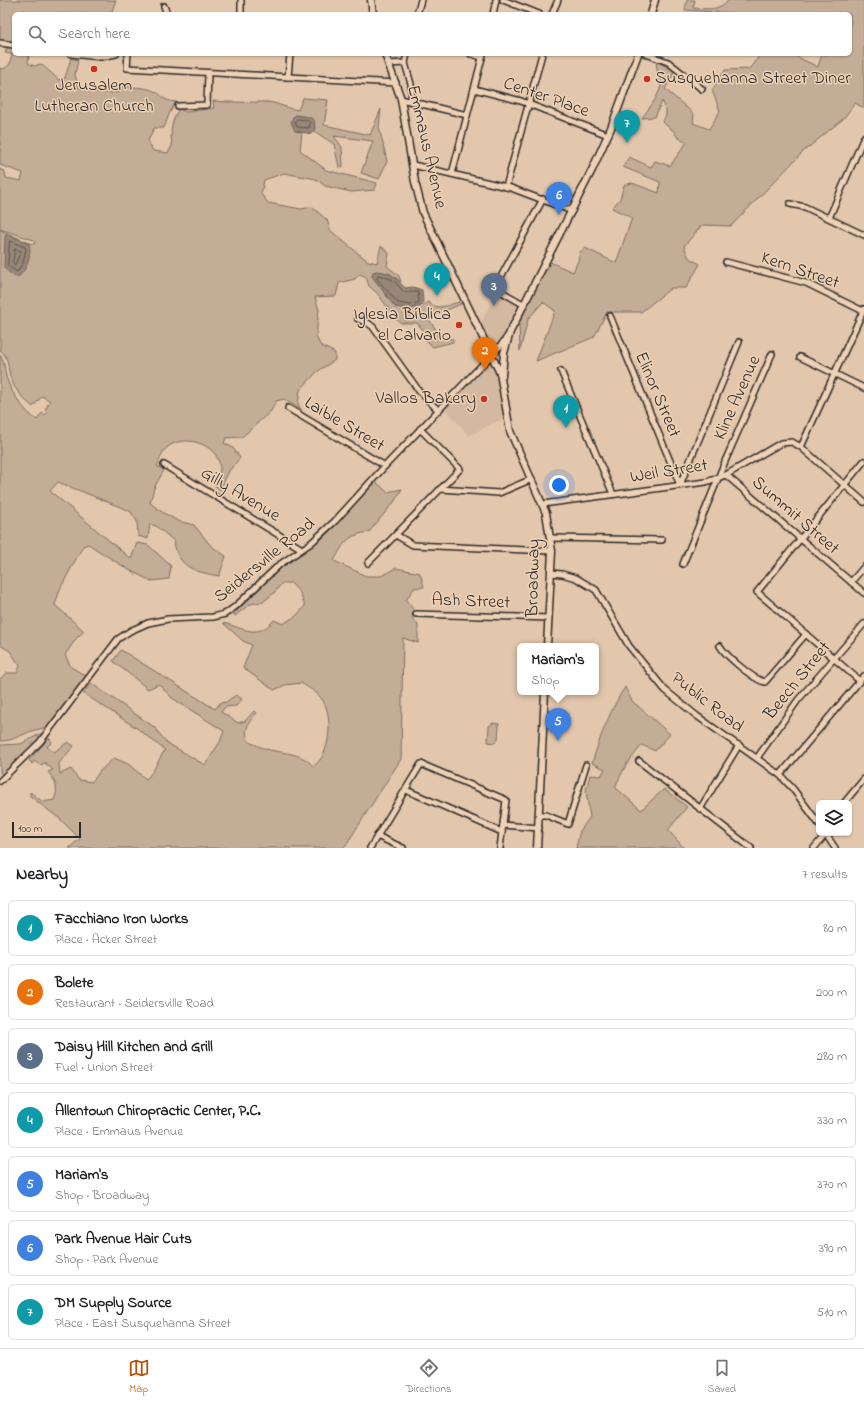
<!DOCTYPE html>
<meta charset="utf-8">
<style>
:root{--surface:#fff;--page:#f6f6f6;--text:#202124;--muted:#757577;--line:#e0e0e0;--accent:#b45309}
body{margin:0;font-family:"Indie Flower",sans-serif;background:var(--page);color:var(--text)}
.controls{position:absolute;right:12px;bottom:12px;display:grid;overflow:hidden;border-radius:6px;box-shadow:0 1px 3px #0004}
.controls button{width:36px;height:36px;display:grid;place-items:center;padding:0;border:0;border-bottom:1px solid var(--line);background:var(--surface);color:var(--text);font:20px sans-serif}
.scale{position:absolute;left:12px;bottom:10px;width:69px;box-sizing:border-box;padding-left:4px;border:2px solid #2b2b2b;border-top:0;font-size:11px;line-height:14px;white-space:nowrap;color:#2b2b2b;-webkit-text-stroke:3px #efd1b5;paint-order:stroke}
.you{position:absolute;left:559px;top:485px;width:14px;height:14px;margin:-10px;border:3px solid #fff;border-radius:50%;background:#1a73e8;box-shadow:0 0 0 6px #1a73e833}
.badge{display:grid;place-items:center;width:26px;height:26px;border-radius:50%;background:var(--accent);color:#fff;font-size:13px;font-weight:700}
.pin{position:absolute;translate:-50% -33px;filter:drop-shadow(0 1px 2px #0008)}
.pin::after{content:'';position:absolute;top:21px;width:14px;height:12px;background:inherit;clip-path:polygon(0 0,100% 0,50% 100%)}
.popup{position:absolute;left:517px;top:643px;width:82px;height:52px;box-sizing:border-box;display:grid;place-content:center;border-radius:6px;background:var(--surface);filter:drop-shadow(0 1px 3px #0005);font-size:13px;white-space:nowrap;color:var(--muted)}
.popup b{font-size:15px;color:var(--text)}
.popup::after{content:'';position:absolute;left:50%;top:100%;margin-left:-8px;border:8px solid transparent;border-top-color:var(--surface)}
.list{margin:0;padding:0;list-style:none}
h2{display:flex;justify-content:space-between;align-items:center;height:52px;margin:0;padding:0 16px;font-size:17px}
h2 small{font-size:13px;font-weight:400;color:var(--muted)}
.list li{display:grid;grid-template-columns:26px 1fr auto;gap:12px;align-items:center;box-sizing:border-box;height:56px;margin:0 8px 8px;padding:0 8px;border:1px solid var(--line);border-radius:6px}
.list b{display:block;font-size:15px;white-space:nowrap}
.list p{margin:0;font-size:13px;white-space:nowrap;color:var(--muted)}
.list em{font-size:13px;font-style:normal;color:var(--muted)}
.icon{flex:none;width:22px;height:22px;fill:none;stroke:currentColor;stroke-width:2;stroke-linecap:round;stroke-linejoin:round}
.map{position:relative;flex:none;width:864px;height:848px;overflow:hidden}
.search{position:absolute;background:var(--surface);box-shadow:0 1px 3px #0004;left:12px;right:12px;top:12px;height:44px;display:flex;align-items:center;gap:10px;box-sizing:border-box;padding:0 14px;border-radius:6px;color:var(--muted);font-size:15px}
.sheet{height:500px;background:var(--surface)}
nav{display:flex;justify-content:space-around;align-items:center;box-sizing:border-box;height:56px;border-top:1px solid var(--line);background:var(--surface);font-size:11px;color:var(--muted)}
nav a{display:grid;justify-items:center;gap:2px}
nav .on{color:var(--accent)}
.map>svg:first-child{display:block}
.built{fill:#d3b9a1}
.green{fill:#c4ad97;stroke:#786c61}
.water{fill:#988778;stroke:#6c6259}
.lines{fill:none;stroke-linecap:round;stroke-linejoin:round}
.shore{stroke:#57504a;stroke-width:1}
.minor-casing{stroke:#2b2b2b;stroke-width:8}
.major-casing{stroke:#2b2b2b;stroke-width:9}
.minor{stroke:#efd1b5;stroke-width:5}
.major{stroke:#efd1b5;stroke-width:6}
.poi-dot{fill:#c8321e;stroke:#efd1b5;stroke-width:1.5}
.labels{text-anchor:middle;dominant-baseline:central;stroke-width:3;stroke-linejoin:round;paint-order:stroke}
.poi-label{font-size:18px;fill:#2b2b2b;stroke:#efd1b5;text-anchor:end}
.street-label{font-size:18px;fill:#2b2b2b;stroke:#efd1b5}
</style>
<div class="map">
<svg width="864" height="848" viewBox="0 0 864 848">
<rect width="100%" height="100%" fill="#e3c7ad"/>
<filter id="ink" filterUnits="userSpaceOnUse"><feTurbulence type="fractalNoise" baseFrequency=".025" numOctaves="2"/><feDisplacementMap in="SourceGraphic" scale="8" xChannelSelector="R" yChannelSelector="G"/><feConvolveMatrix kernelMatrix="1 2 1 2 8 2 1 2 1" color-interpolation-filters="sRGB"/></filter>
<g filter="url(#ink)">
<g class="built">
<path d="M497,292L519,305L502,339L499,343L493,344L490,341L481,322Z"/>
<path d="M488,361L492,364L498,375L505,419L494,423L469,436L445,408Z"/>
</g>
<g class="green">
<path d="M0,0H116L111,14H14V43L0,41Z"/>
<path d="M687,0H695L693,8C709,9 717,11 729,0H864V108L855,103L843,119L804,151L731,226L702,225L684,246L689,258L700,264L686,288H671L641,312H607L594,337L536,361L555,311L543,302L528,319L520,351L519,322L550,262L573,272L578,261L580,252L585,248L616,263L632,218L612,208L620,199L624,185L632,183L659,193L660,182L623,167L629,157L651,167L655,161L670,166L687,142L677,137L674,131L662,122C668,114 667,110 662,101L655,117L642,118L655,100L661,87L658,77L656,61L675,71L665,89L694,114L693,123L709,129L720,111L712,90L725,70L749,69L761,54H791L818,67L822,54H850V14H744L685,10Z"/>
<path d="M8,46L14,47V54H29L28,63L34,66L41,64L59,80L65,78L71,58L78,60L75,74L78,87C90,92 107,94 120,92L122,86C132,88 144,86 154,91C165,96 160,100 176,102L170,112L164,128H154L148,141L153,151L168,153L172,146C170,132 171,121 179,109L186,112L214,108L213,101C232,103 249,102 268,102C279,103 287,109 298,110L303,98L328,100L324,125L370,135L381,109L379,127L387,161L379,179L361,173L373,141L334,136L342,147L343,167H339L334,144L314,131V120L295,131L302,132L300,150L326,170L377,183L375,190L351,192L325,186L316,179L284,173L264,180L261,194L268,203L301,209L312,207L327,220L331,231L359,254L368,261L377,263L381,246L389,253L387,266L399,276L401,282L389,273L372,276L395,307L417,308L428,302C438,311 447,305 459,302L461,304L428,318L441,337L453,339V342L433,347L425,339V332L417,323H401L396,319L378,294L369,286L366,277L360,274L355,279L339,283L336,296L315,297L319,310L316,336L320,345L335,353V360L318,371L300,390L298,404L302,411L284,399L276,401L271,411L242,437L226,438L224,443L233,448L240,458L229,471L220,490L215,486C217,481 220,474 220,468C219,442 178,431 163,452C161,456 159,462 157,466L164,470L154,488L150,503L162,512L178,521L194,525L211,546L226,556L219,576C196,572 177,568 174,541L156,526L150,524L148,539L138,536L137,521L130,511L58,482L50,491L131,559L137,543L148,545L171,566L169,579L151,581L129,570L88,544L83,546L60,589L55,605L84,631L75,640L65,655L71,667L86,676L48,729C31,726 17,742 0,741V679L6,673H17L20,666L10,651L0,645V355C6,364 4,373 8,382C13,395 25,412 37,420L42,413L45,415L47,412L45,410L50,401L42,396L33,407C24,400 15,390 11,379C7,369 10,357 0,350V230L32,244L35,243L34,240L0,229V169L5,172L6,178L21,181L23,173L0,165V68L4,69L10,64L12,54L5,53Z"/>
<path d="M376,482L387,492L402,489L394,502L369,532C348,535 344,542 334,561L366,576H381L396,568L420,573L424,587L414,588L406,600L413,609V619L418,625V643L403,638L401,759L344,848H69L80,839L60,819L30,796V792L43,802L54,800C59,789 56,782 48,772L53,770L45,763L40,765L34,761L32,764L29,760L49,738L52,742L47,747L54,752L68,742L74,746L59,763L60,774L71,769L79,780L92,782L100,771L114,758L128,764L146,779C155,771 158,760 165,750L138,729L83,693L91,683L154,727L167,743L205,765L220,742L224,731L172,698L159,684L148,689L113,661L121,650L215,709L220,703L226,702L236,695L242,699L236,706L225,707L221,712L238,723L245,721L254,711L257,713C249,722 243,729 249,742C254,744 258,746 263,748C281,754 300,751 313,766C331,757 334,713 321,698C317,692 307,687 301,683L285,685L274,690L243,668L252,645L243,641L223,623C244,628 257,640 274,620L283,624L296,616L305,606L300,593L291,583H282L275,592L263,602L250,604L235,616L234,614L279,568L323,538Z"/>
<path d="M625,687L632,701L670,734L655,751L642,745L626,765L615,787L641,810L664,789L687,807L668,830L684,848H576L580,831L590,817L586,791L590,775L601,776L605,769L592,763C600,737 610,710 625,687Z"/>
<path d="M493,723L499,724L498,740L495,743L488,742L489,726Z"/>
<path d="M40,734H43L25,755L3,775L0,773V745L21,744Z"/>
</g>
<g class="water">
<path d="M296,115L309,117L314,120L315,129L312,134L295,131L291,122L293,117Z"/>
<path d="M7,234L29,244C32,253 27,270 19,276L15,277L4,268L5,236Z"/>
<path d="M377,271C392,272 396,279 405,288L413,287L422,290L423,302L421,305L411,309L395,307L372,276L373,272Z"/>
</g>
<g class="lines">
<g class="shore">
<path d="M297,119L307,120L310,123L309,128L297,127L295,122Z"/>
<path d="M10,241L25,247L26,249L23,263L17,272L8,266Z"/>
<path d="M15,249L21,251L15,265L13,263Z"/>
<path d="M379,275L393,280L404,292H418L419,302L411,305L398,303L377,279Z"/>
</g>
<defs>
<g id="minor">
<path d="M241,0V14"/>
<path d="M503,0L539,14"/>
<path d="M164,6L167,14"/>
<path d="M417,14L421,0"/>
<path d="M493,14L496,0"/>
<path d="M552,14L558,0"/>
<path d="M0,43L14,45"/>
<path d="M71,54L101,57L116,54"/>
<path d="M128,54L127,68L396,83"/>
<path d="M471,54L482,57"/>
<path d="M646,54L668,62L702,89"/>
<path d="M405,63L411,84L412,102"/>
<path d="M389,64L405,63L407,54"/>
<path d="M288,77L290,54"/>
<path d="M474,89L521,101L608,135"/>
<path d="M401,99L467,115"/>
<path d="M178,106L207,105L208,73"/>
<path d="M413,165L511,188L572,211"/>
<path d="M452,174L483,54"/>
<path d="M506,187L542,54"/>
<path d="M790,204L805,207L864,235"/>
<path d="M829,218L864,137"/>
<path d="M726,262L806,283L863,311"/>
<path d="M523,304L495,288L543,199"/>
<path d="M610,316L680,485"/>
<path d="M358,319L368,323L373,327L419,391L438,410"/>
<path d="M800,357L864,388"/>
<path d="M561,371L613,494"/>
<path d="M288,408L385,466"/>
<path d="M801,447L864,309"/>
<path d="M164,465L302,549"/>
<path d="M726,475L864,593"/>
<path d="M680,485L739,342"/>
<path d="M440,489L499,493L532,479"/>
<path d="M543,504L706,482L726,475L781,443L792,442L801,447L864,502"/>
<path d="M396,535L413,545L552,551"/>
<path d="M551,538L662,540"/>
<path d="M368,563L460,469L420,429"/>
<path d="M683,564L726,459L772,354"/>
<path d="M551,573L562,574L576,578L596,590L629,646L665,690L697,716L780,775L793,789L819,824"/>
<path d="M851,582L864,567"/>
<path d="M416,614L549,618"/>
<path d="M720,646C726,656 754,680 765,682L806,634"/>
<path d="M860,681L757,592L864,461"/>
<path d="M757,758L798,700L864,624"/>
<path d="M639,761L751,848"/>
<path d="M780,775L864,676"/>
<path d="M0,781L40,742L118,639L130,631L148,623L168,619L213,617L225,614L236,606L279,565L311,543L335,521L385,466L502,344L509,334"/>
<path d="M406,790L502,832"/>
<path d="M844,803L864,779"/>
<path d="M700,809L739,745"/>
<path d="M539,815H546L568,824L586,765"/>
<path d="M503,825L539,828"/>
<path d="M825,833L835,848"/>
<path d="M377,836L403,848"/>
<path d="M370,848L421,764L506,800L500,848"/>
<path d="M814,848L826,834"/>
</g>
<g id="major">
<path d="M371,0L373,14"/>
<path d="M651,14L655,0"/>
<path d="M385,54L401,99L415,182L423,213L500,373L510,431L546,513L552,551L547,646"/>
<path d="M502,376L504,353L510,332L592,170L611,128L638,54"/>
<path d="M537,848L545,692"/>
</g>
</defs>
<use href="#minor" class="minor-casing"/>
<use href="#major" class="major-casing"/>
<use href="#minor" class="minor"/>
<use href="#major" class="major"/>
</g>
</g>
<g class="poi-dot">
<circle cx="94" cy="69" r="4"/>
<circle cx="647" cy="79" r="4"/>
<circle cx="459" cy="325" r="4"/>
<circle cx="484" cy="399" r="4"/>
</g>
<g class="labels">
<g class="poi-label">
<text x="655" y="79" text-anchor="start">Susquehanna Street Diner</text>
<text x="94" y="86" text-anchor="middle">Jerusalem<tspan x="94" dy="21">Lutheran Church</tspan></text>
<text x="451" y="315">Iglesia Bíblica<tspan x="451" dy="21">el Calvario</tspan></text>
<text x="476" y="399">Vallos Bakery</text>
</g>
<g class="street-label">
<text transform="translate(546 98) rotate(19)">Center Place</text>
<text transform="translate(426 147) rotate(77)">Emmaus Avenue</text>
<text transform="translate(800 271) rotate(19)">Kern Street</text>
<text transform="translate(657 395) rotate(67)">Elinor Street</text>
<text transform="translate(738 398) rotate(-66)">Kline Avenue</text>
<text transform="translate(344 425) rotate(31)">Laible Street</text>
<text transform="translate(669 472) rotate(-9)">Weil Street</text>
<text transform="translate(240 495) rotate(31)">Gilly Avenue</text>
<text transform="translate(795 516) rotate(41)">Summit Street</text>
<text transform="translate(265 561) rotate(-39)">Seidersville Road</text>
<text transform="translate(534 578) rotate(-89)">Broadway</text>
<text transform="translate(471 602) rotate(2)">Ash Street</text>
<text transform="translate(798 681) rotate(-51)">Beech Street</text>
<text transform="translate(707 703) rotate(38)">Public Road</text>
</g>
</g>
</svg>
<div class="controls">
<button><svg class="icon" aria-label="layers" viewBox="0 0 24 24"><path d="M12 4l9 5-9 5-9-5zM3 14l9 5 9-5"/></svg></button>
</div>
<div class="scale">100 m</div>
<div class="you"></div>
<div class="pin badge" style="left:566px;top:428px;background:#0f9aa8">1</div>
<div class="pin badge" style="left:485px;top:370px;background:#e8710a">2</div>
<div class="pin badge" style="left:494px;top:306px;background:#5c6f8a">3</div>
<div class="pin badge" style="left:437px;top:296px;background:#0f9aa8">4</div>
<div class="pin badge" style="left:558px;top:741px;background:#3f7fe0">5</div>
<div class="popup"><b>Mariam's</b>Shop</div>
<div class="pin badge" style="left:559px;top:215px;background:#3f7fe0">6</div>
<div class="pin badge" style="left:627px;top:143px;background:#0f9aa8">7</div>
<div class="search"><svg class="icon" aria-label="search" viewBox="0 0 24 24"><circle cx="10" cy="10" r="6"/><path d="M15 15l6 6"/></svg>Search here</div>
</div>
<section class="sheet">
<h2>Nearby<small>7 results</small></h2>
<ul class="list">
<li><span class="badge" style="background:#0f9aa8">1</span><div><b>Facchiano Iron Works</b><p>Place · Acker Street</p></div><em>80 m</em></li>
<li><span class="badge" style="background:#e8710a">2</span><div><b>Bolete</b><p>Restaurant · Seidersville Road</p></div><em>200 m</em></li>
<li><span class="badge" style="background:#5c6f8a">3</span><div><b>Daisy Hill Kitchen and Grill</b><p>Fuel · Union Street</p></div><em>280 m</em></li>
<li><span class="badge" style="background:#0f9aa8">4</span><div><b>Allentown Chiropractic Center, P.C.</b><p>Place · Emmaus Avenue</p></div><em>330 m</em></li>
<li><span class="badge" style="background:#3f7fe0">5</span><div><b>Mariam's</b><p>Shop · Broadway</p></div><em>370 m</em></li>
<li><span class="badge" style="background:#3f7fe0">6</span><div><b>Park Avenue Hair Cuts</b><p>Shop · Park Avenue</p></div><em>390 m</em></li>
<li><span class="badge" style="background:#0f9aa8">7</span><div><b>DM Supply Source</b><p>Place · East Susquehanna Street</p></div><em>510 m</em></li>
</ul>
</section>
<nav>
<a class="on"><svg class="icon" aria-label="map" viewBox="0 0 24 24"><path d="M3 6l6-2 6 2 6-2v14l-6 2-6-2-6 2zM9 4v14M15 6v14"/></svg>Map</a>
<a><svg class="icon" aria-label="directions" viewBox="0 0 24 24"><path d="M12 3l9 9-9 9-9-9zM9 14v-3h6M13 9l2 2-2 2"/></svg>Directions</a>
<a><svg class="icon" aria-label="saved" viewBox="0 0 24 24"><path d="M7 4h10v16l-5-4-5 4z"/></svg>Saved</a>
</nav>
